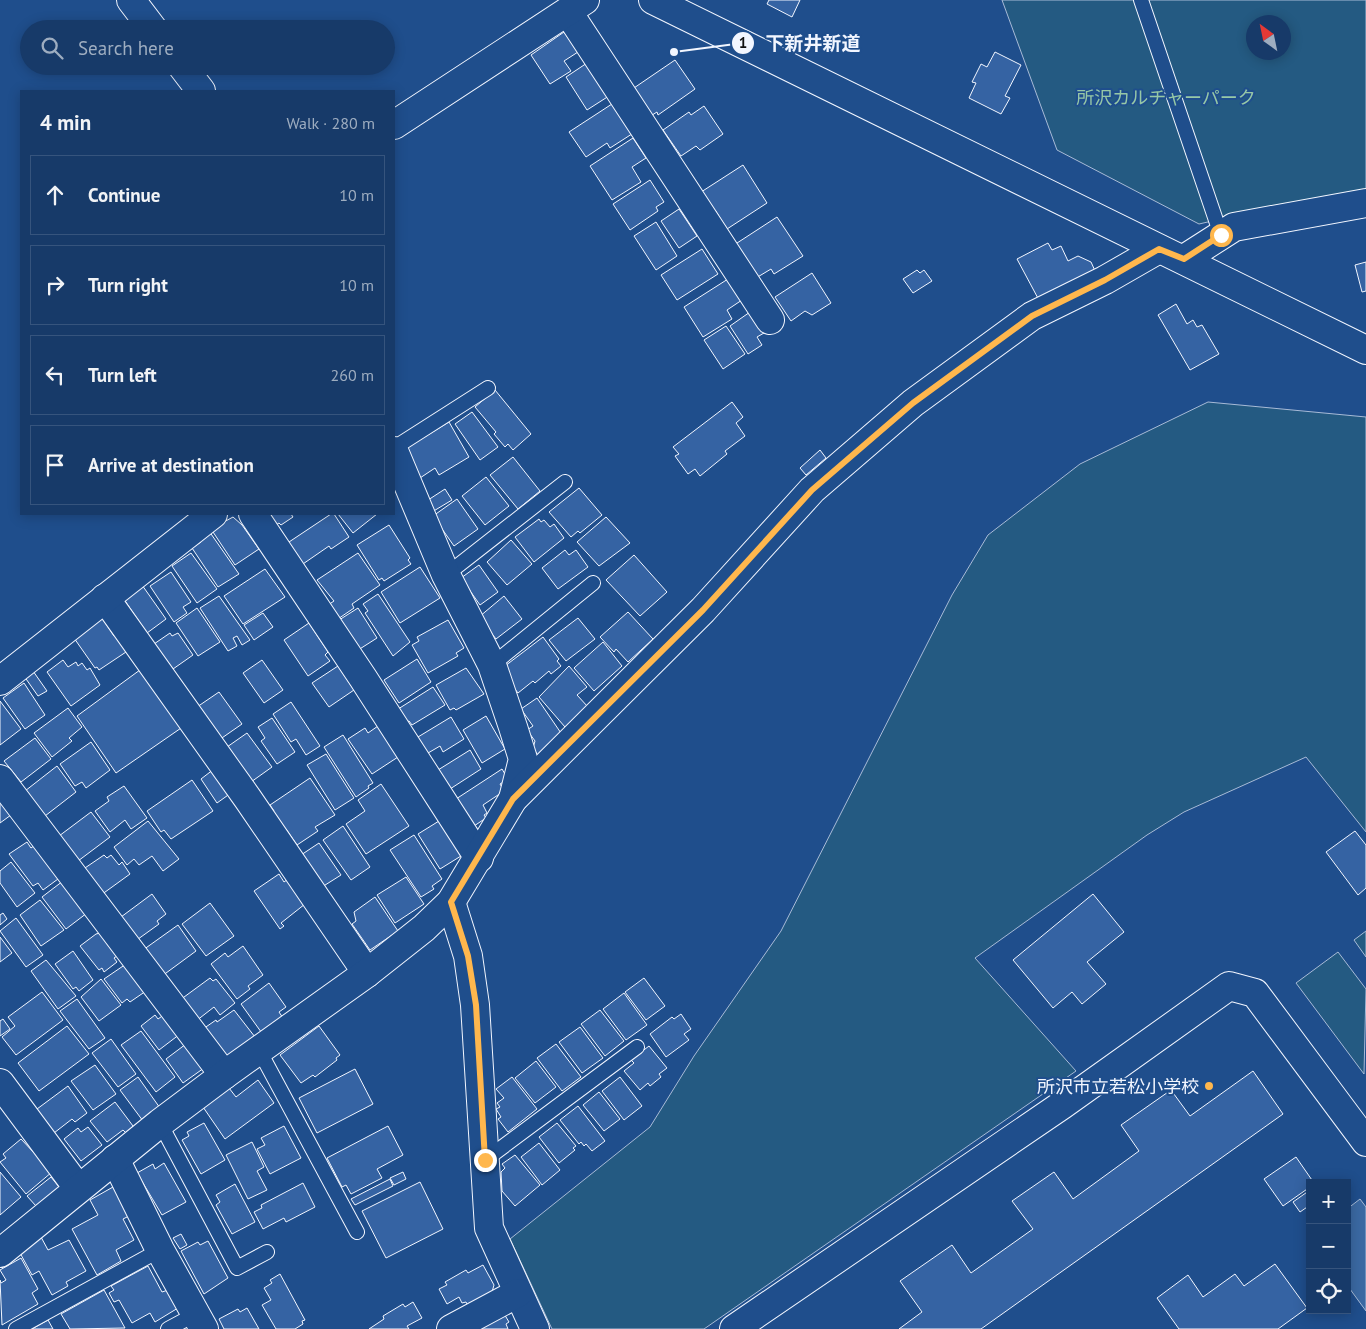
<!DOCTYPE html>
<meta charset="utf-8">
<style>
:root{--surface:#173a69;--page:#244571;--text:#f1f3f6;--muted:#9eadc0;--line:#36547d}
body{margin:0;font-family:"PT Sans","Noto Sans JP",sans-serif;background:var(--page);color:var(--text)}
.controls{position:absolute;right:15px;bottom:15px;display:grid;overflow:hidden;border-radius:0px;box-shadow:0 2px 12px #0003}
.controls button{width:45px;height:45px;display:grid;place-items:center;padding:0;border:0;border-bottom:1px solid var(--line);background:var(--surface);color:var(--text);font:25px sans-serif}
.compass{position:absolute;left:1246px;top:15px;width:45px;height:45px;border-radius:50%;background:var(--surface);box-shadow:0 2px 12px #0003;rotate:327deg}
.stop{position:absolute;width:15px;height:15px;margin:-11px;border:4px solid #ffb74d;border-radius:50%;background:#fff}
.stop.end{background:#ffb74d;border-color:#fff;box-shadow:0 1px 5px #0008}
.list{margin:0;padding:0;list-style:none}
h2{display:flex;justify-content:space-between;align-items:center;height:65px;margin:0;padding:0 20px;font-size:21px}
h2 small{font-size:16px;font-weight:400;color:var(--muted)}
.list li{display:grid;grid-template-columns:32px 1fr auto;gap:15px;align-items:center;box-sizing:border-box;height:80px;margin:0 10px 10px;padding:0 10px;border:1px solid var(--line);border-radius:0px}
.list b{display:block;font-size:19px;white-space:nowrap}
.list em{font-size:16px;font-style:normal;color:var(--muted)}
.icon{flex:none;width:28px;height:28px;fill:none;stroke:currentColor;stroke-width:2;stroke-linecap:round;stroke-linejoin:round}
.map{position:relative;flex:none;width:1366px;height:1329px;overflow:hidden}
.search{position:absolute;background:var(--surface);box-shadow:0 2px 12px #0003;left:20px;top:20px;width:375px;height:55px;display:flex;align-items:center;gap:12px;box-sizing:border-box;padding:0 18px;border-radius:28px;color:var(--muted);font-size:19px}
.panel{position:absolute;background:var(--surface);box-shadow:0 2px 12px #0003;left:20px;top:90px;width:375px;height:425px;border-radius:0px}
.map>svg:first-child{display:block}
.green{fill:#245a82;stroke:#a8bbd7;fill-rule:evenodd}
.water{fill:#3b69a3;stroke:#a8bbd7}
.building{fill:#3563a3;stroke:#f2f6ff}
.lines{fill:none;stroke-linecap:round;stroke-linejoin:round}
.service-casing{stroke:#f2f6ff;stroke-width:16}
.minor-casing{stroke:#f2f6ff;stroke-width:30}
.tertiary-casing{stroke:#f2f6ff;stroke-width:30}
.service{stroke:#1f4e8c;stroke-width:14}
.minor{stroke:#1f4e8c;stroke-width:28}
.tertiary{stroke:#1f4e8c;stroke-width:28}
.route{stroke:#ffb74d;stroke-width:6}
.poi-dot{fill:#ffb74d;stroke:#1f4e8c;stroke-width:2}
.labels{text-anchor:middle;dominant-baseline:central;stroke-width:4;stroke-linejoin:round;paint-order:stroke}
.park-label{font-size:18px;fill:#97c8a6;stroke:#1f4e8c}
.poi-label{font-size:18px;fill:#f2f6ff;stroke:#1f4e8c;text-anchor:end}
.leader{fill:none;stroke:#f2f6ff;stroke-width:2}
.callout-dot{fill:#f2f6ff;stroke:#1f4e8c;stroke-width:2}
.mark-label{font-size:15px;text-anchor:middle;font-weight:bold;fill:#111}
.callout-label{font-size:19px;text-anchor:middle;font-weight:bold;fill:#f2f6ff;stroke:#1f4e8c;stroke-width:4;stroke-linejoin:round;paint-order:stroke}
</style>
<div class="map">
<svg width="1366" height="1329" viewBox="0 0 1366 1329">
<rect width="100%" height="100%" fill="#1f4e8c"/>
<g class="green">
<path d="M1002,0H1366V193L1234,216L1199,224L1057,150ZM1254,22H1284V52H1254Z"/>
<path d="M1208,402L1366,417V832L1306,757L1184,812L1147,835L975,958L1076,1071L704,1329H552L510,1239L650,1127L694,1056L781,931L952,595L988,535L1080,464Z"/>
<path d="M1366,931V957L1354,940Z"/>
<path d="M1338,952L1366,989L1364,1074L1296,983Z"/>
</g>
<path class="water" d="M1360,1199L1366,1207V1311L1347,1285V1209Z"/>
<g class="building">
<path d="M769,0H800L792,17L767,4Z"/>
<path d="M564,32L578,52L564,61L571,71L550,84L531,55Z"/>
<path d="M995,52L1021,65L1005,96L1010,98L1001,114L969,98L976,83L972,82L981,64L987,67Z"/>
<path d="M675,60L695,89L658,115L657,112L649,117L631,90Z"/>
<path d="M587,63L612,94L587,110L566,77Z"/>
<path d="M615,102L635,132L610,148L607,143L586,157L569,132Z"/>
<path d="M704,106L723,134L700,150L696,146L681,156L663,130L689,112L691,115Z"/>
<path d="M633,138L646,158L632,167L641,182L612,200L590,166Z"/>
<path d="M743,165L767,203L727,229L715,210L710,213L698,194Z"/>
<path d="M650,180L664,202L656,207L658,211L630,230L613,204Z"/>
<path d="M679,209L697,236L679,248L661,221Z"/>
<path d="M777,217L803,256L774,274L771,269L756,278L734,245Z"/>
<path d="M656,222L677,256L656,270L634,236Z"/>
<path d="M1048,243L1052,250L1061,246L1068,261L1078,256L1091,262L1096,273L1040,302L1017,259Z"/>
<path d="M702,249L718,274L677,300L661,275Z"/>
<path d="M1366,262V291L1362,292L1355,265Z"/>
<path d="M917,270L920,273L924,270L932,281L913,293L903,279Z"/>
<path d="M812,273L831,303L812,315L805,311L791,321L775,297Z"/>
<path d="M728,279L742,300L727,310L732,319L703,337L684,307Z"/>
<path d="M1176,304L1187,324L1193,320L1197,327L1202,325L1219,354L1190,370L1158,315Z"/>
<path d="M750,312L764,333L757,337L762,345L748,354L730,326Z"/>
<path d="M726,326L745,354L723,369L704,340Z"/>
<path d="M495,390L531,434L513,450L508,444L505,447L494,434L496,432L475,407Z"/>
<path d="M732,402L743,417L736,423L745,436L725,451L727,454L700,476L695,469L688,474L675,456L679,454L673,447Z"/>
<path d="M472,412L498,447L480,460L455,424Z"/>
<path d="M449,422L469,457L439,475L435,468L420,478L403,450Z"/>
<path d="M820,450L826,458L806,475L800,468Z"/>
<path d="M513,457L540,491L518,509L490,475Z"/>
<path d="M486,477L509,506L485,525L462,496Z"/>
<path d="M579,488L602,515L580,533L578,531L571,537L549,512Z"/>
<path d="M445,489L452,500L432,512L425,502Z"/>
<path d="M457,499L478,529L454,546L433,516Z"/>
<path d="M265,514H291L293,517L281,525L279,523L273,527Z"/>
<path d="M331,514H334L349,537L331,549L329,546L300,566L286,544Z"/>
<path d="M338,514H377L353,533Z"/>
<path d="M233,517L242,525L259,549L235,565L211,529Z"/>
<path d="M606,517L630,543L599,566L577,542Z"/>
<path d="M539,519L541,522L544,520L550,527L554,524L564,538L534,562L515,537Z"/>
<path d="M389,525L410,558L408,560L411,564L384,581L382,578L379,580L357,545Z"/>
<path d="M209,531L239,574L218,587L192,548L201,542L198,539Z"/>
<path d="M511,540L532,564L507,585L487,562Z"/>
<path d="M565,550L569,555L576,550L588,567L558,589L542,568Z"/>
<path d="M191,553L217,589L197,603L172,566Z"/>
<path d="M358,553L380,585L352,604L354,608L335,621L325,607L334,601L317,580Z"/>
<path d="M634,555L667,592L640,616L606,580Z"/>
<path d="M479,565L498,592L480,605L461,578Z"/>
<path d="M420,567L440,598L400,623L381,592Z"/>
<path d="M265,569L285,597L243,624L224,596Z"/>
<path d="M171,572L191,602L183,607L187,613L174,622L150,586Z"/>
<path d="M142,585L166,619L147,633L123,598Z"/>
<path d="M378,594L410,642L393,656L365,613L368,611L363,604Z"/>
<path d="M219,596L250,640L242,645L237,636L233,638L237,646L228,651L200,608Z"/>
<path d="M504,596L522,619L496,639L479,617Z"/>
<path d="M197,608L220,642L198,656L176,623Z"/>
<path d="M358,608L377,638L355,652L336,622Z"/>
<path d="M628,612L653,639L628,662L616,649L614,652L600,637Z"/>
<path d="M263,613L273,627L254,640L244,625Z"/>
<path d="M102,618L114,636L117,633L129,650L99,670L97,667L95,668L74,638Z"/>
<path d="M578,618L595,639L566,661L549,640Z"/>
<path d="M448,620L464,648L456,653L458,656L428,673L412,645L419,641L417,637Z"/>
<path d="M309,623L328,652L325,655L330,661L308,676L284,640Z"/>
<path d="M170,633L172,636L178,633L193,655L173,669L154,644Z"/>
<path d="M543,637L559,659L557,661L561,666L551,674L549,671L535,683L533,681L518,693L504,675L509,672L505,666Z"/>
<path d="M603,642L622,666L594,691L574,668Z"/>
<path d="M417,659L431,682L399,703L384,680Z"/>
<path d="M63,660L68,667L76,662L78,666L82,663L87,670L90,668L100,685L71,706L47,672Z"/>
<path d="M262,660L283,690L264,703L243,673Z"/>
<path d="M338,666L354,690L329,707L312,683Z"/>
<path d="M569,666L587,687L577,695L588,707L565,727L539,697Z"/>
<path d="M144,667L184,726L116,773L77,716Z"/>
<path d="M466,668L484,694L456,710L454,708L450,710L436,685Z"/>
<path d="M33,671L47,691L38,696L24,676Z"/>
<path d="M24,683L45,715L25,729L3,698Z"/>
<path d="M433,687L445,705L412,725L409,721L403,724L395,711Z"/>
<path d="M219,692L242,724L219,740L197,707Z"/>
<path d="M537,698L563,736L539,757L533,748L535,741L527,730L533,726L521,709Z"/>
<path d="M0,701L21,729L0,745Z"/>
<path d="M291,702L320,746L306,755L296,739L291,742L273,714Z"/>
<path d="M68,708L82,727L69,738L72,741L52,757L34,733Z"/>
<path d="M486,716L505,749L482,763L463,730Z"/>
<path d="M451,717L464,739L443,752L440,746L423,756L413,740Z"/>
<path d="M272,718L295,752L277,764L261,741L265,738L258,727Z"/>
<path d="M378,726L398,757L372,774L348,739L365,728L368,733Z"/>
<path d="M247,733L272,767L251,782L227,747Z"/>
<path d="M343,735L373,783L368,786L369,788L356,797L324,747Z"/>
<path d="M35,738L51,759L21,782L4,761Z"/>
<path d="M91,742L110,770L86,788L82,782L75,786L60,764Z"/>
<path d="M470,750L481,769L450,789L438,770Z"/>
<path d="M326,754L354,798L335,810L307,765Z"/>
<path d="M57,766L76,792L45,816L25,791Z"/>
<path d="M214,769L231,793L217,803L201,779Z"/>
<path d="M502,769L508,779L500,784L504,791L483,805L487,813L484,815L486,818L474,826L456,799Z"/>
<path d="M310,778L335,815L315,827L318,831L297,845L286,829L282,831L271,814L274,811L270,805Z"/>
<path d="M192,780L213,811L171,839L164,830L161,832L147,811Z"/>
<path d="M381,784L409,826L366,854L346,824L365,811L358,800Z"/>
<path d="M124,786L147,818L131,829L125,820L110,832L95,811L109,801L107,797Z"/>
<path d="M0,800L11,815L0,823Z"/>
<path d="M91,812L110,837L78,861L59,836Z"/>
<path d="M148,821L179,859L163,871L152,856L139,865L134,859L127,865L114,847Z"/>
<path d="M439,821L461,856L440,869L418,834Z"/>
<path d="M343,826L370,867L351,880L323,840Z"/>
<path d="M1355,831L1366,845V888L1358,895L1326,852Z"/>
<path d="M414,835L442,879L432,886L434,889L421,897L390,850Z"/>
<path d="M27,842L31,848L35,845L54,871L53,872L58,879L43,890L38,883L33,886L9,854Z"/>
<path d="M319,843L341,875L322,887L301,855Z"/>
<path d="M104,855L107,858L111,855L119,865L122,862L130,874L101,895L82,870Z"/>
<path d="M11,862L35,893L17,907L0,883V871Z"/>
<path d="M279,874L284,882L288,879L305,904L281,923L284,926L280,929L254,891Z"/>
<path d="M406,877L424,904L395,923L377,895Z"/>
<path d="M63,881L87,913L66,929L42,897Z"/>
<path d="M152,894L166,914L157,921L159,924L134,942L121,917Z"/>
<path d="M1093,894L1124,932L1087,962L1106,984L1082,1004L1072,992L1053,1008L1013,960Z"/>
<path d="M375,897L398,931L370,950L352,924L356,921L354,912Z"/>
<path d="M40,900L64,930L41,946L20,915Z"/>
<path d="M210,903L234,936L206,956L182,924Z"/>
<path d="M3,913L7,919L0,925V915Z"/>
<path d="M16,918L43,955L26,967L0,931Z"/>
<path d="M178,925L196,951L162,976L143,950Z"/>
<path d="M100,933L117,956L114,958L117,962L104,972L102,968L99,970L80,946L96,934Z"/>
<path d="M0,937L12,953L0,962Z"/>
<path d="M243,946L263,975L248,986L250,989L237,999L211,964L225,953L228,957Z"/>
<path d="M73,951L93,980L79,991L76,987L73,989L55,964Z"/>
<path d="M46,960L76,996L58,1009L31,971Z"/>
<path d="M126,964L146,991L130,1002L127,999L122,1003L104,979Z"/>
<path d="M210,978L213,981L216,979L235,1003L220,1015L214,1007L196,1021L180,1000Z"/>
<path d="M644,978L665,1006L646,1020L625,992Z"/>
<path d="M101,979L121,1005L99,1021L81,997Z"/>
<path d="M269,983L286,1007L279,1012L285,1021L264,1036L241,1004Z"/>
<path d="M42,992L63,1020L16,1055L2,1037L15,1026L8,1017Z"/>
<path d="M624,993L647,1025L626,1040L603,1009Z"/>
<path d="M77,999L105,1038L89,1049L60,1011Z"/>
<path d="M234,1010L255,1037L230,1057L223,1056L203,1029L216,1020L217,1022Z"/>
<path d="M600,1010L624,1041L605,1056L581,1024Z"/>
<path d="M165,1014L180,1034L159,1050L141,1026L155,1015L158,1019Z"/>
<path d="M681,1014L691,1029L684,1034L689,1040L666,1057L650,1034L672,1017L674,1019Z"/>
<path d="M3,1019L10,1029L0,1036V1021Z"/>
<path d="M67,1026L89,1054L39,1091L18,1063Z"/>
<path d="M319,1026L340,1055L336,1058L337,1060L315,1077L313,1075L301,1083L280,1055Z"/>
<path d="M580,1027L603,1058L582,1073L559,1042Z"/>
<path d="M141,1031L175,1077L156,1092L121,1045Z"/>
<path d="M111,1039L136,1074L118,1087L92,1053Z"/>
<path d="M186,1044L204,1068L183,1083L166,1059Z"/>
<path d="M556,1044L581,1077L562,1091L537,1058Z"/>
<path d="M649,1046L667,1068L659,1074L661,1077L650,1086L648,1083L640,1090L624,1071L634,1063L631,1060Z"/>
<path d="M536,1061L556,1087L535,1103L515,1078Z"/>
<path d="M95,1065L116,1094L93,1110L71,1081Z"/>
<path d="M355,1069L373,1104L317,1133L299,1098Z"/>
<path d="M1253,1071L1283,1114L981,1329H899L922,1312L900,1281L952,1245L971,1273L1033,1229L1012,1201L1054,1172L1073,1199L1139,1151L1121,1125L1171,1090L1190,1116Z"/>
<path d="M138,1077L160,1108L143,1121L120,1090Z"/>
<path d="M512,1077L537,1109L508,1132L498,1119L501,1117L496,1109L500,1107L497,1103L504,1098L496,1089Z"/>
<path d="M620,1077L642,1106L624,1120L602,1091Z"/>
<path d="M258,1080L274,1103L225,1139L203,1107L229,1088L236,1097Z"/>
<path d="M68,1086L87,1113L75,1122L72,1119L54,1133L37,1109Z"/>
<path d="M599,1092L620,1119L604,1131L583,1105Z"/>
<path d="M115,1102L133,1126L126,1133L123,1130L107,1142L90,1121Z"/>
<path d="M578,1106L605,1141L592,1151L586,1144L584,1146L581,1142L579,1144L560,1120Z"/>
<path d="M204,1123L225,1160L201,1174L182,1140L189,1136L187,1132Z"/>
<path d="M557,1123L576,1146L573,1148L575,1150L559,1163L539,1137Z"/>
<path d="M284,1126L301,1158L270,1174L257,1149L265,1145L261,1138Z"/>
<path d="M388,1126L403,1155L377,1169L382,1178L351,1194L346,1185L342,1187L327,1158Z"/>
<path d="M88,1127L102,1145L81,1161L64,1139L78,1128L81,1132Z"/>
<path d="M21,1139L52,1172L26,1194L0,1162L6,1158L3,1154Z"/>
<path d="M252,1142L264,1167L257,1171L267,1190L248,1199L226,1155Z"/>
<path d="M539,1143L560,1170L542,1185L521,1157Z"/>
<path d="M515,1155L540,1185L515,1206L502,1191L501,1172L505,1168L502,1164Z"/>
<path d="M1296,1157L1314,1183H1310V1187L1283,1206L1264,1179Z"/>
<path d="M164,1163L186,1202L162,1215L137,1173L153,1164L155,1169Z"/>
<path d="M0,1172L21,1197L0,1215Z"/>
<path d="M403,1172L406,1179L394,1185L390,1178Z"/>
<path d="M51,1177L59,1187L36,1206L27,1196Z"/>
<path d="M390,1179L393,1186L355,1205L351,1199Z"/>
<path d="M420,1182L443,1229L386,1258L362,1211Z"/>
<path d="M303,1183L315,1207L286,1222L284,1218L263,1229L254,1212L262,1208L261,1205Z"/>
<path d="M235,1184L255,1222L232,1234L216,1205L220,1202L216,1195Z"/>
<path d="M113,1187L129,1216L123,1219L134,1240L116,1250L121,1261L97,1275L72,1229L98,1215L90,1200Z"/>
<path d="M1310,1190V1205L1300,1212L1293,1202Z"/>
<path d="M181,1234L187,1245L180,1249L173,1238Z"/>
<path d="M41,1237L48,1250L69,1240L86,1271L66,1282L68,1286L52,1295L39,1271L32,1275L20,1253Z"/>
<path d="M208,1241L228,1278L204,1294L181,1251L198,1242L200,1245Z"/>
<path d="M21,1258L38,1289L32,1293L38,1304L2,1325L0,1280L1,1283L6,1280L0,1270Z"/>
<path d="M1275,1264L1307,1308L1278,1329H1179L1157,1298L1188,1275L1203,1297L1235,1274L1244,1286Z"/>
<path d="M483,1265L494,1285L492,1292L468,1306L466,1302L462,1303L459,1297L447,1304L439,1289L447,1285L445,1282L466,1270L468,1273Z"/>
<path d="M148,1266L162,1292L168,1290L178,1308L155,1322L150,1313L132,1323L119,1300L114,1302L109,1293L114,1290L111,1286Z"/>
<path d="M280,1274L305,1320L302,1321L303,1324L295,1329H276L262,1305L271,1300L264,1288L272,1283L270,1280Z"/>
<path d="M104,1290L125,1328L70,1329L61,1314Z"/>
<path d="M413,1302L422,1318L407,1326L409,1329H369L384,1319L383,1316L403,1304L405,1307Z"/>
<path d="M247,1308L259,1329H224L219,1319L238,1309L240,1312Z"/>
<path d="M503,1312L509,1322L506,1324L508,1329H477Z"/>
<path d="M48,1320L53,1329H32Z"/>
</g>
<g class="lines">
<defs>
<g id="service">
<path d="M1141,0L1221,235"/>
<path d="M394,448L488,388"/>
<path d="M446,575L565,482"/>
<path d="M492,665L593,583"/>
<path d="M259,1050L357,1232"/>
<path d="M160,1123L237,1268L267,1252"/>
<path d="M485,1160L637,1047"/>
<path d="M16,1329L160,1250"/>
<path d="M168,1329L196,1314"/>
</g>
<g id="minor">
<path d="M131,0L153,29"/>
<path d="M568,12L770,320"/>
<path d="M182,66L201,91"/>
<path d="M394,125L585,0"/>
<path d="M1184,259L1234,227L1366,203"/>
<path d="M394,451L446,575L492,665L513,727L523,759L513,799"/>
<path d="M253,514L363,678L479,858"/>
<path d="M105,598L248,799L367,973"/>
<path d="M0,681L213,514"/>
<path d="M0,779L224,1075"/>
<path d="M451,902L468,956L475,1005L489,1228L535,1329"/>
<path d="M0,1083L78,1188"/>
<path d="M115,1159L160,1250L204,1329"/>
<path d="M0,1253L160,1123L224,1075L367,973L424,928L451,902L513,799L703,610L812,490L913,403L1032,316L1105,280L1159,249"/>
<path d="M451,1329L518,1293"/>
<path d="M734,1329L1062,1105L1229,986L1255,993L1366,1142"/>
</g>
<path id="tertiary" d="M653,0L1366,350"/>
</defs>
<use href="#service" class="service-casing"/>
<use href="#minor" class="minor-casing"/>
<use href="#tertiary" class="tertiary-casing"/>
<use href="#service" class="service"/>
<use href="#minor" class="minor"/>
<use href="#tertiary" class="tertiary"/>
</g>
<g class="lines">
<path class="route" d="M485,1160L476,1005L468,956L451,902L513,799L703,610L812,490L913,403L1032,316L1105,280L1159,249L1184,259L1221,235"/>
</g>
<circle class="poi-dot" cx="1209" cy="1086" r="5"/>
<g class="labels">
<g class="park-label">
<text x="1166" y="97">所沢カルチャーパーク</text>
</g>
<g class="poi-label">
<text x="1199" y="1086">所沢市立若松小学校</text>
</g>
</g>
<path class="leader" d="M674 52L743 43"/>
<g class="callout-dot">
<circle cx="674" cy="52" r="5"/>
<circle cx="743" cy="43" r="12"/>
</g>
<g class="mark-label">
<text x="743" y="48">1</text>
</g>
<g class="callout-label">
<text x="813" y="50">下新井新道</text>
</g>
</svg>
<div class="controls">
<button>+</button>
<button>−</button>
<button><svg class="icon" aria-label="locate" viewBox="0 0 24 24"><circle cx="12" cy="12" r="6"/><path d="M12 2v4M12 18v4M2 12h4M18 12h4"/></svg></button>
</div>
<svg class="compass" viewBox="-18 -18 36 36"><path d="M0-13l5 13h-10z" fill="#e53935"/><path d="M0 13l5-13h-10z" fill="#9eadc0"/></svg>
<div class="stop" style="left:1221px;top:235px"></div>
<div class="stop end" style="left:485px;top:1160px"></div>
<div class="search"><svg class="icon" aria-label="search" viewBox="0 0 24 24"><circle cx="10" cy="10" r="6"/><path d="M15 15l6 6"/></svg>Search here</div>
<section class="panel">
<h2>4 min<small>Walk · 280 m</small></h2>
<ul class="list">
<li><svg class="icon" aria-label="ahead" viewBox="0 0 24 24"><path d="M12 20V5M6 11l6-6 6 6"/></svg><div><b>Continue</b></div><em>10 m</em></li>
<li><svg class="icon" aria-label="right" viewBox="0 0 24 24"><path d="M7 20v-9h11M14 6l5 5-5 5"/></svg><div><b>Turn right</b></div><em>10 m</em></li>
<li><svg class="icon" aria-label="left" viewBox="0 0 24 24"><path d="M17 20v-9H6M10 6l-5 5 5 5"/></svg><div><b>Turn left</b></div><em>260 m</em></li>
<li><svg class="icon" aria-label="arrive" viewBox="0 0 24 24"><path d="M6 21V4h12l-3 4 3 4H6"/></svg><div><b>Arrive at destination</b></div></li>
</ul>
</section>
</div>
